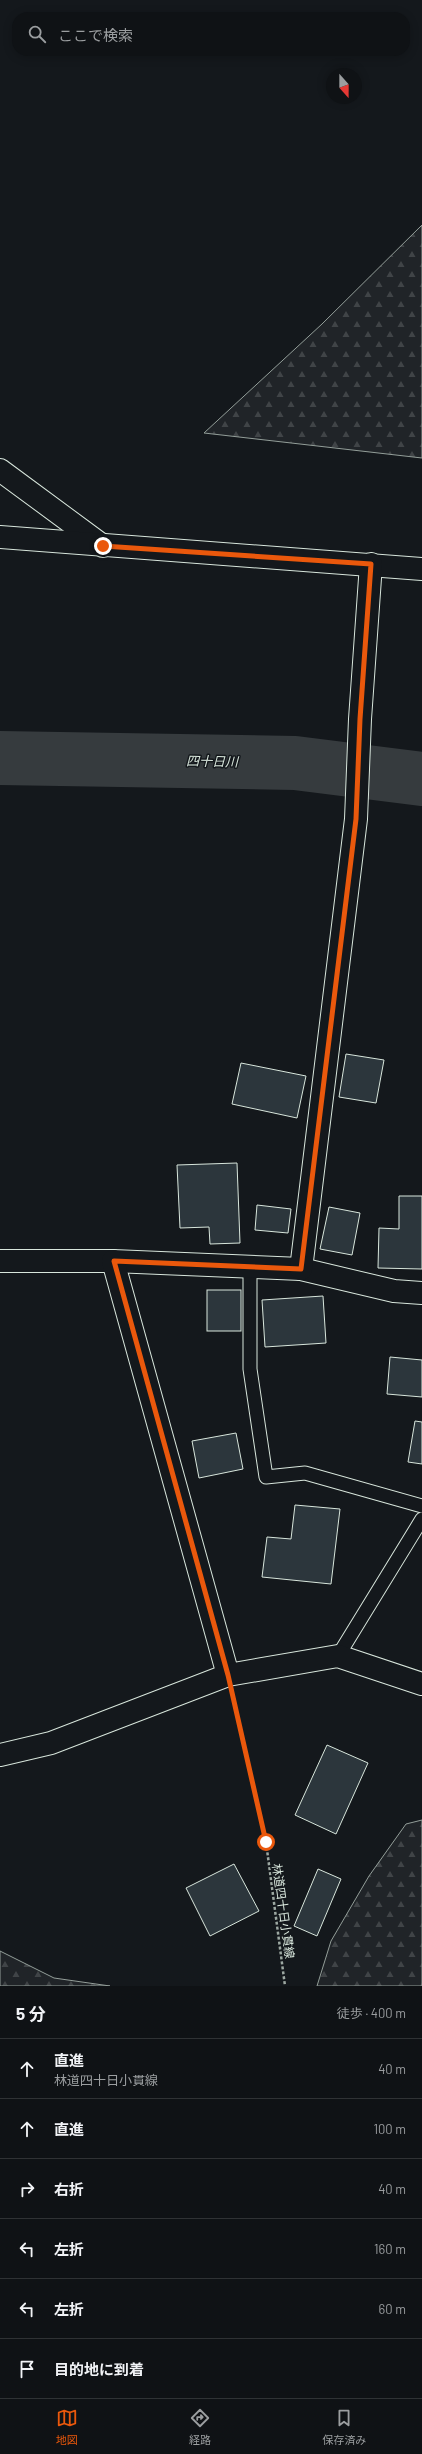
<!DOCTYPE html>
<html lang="ja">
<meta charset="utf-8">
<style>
:root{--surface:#0f1215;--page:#1d2022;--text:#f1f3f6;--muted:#9b9ea0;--line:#2f3234;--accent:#ea580c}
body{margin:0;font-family:Barlow,"Noto Sans JP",sans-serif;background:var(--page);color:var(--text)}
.compass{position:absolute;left:326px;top:68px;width:36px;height:36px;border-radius:50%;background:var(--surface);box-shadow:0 2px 10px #0003;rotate:159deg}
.stop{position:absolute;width:12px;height:12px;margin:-9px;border:3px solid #ea580c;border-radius:50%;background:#fff}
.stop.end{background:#ea580c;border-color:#fff;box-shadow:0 1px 4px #0008}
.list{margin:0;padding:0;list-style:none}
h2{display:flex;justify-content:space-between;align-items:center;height:52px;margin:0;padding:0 16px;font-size:17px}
h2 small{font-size:13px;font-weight:400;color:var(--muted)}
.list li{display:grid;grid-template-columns:26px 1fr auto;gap:12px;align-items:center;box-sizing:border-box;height:60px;padding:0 16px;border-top:1px solid var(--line)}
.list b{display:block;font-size:15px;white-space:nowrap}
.list p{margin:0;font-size:13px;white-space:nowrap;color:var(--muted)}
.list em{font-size:13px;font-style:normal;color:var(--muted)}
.icon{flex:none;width:22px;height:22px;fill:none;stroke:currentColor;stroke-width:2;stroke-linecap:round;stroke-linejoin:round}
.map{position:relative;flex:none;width:422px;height:1986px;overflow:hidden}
.search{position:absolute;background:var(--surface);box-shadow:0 2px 10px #0003;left:12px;right:12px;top:12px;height:44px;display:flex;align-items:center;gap:10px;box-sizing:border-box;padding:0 14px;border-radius:16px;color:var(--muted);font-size:15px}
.sheet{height:412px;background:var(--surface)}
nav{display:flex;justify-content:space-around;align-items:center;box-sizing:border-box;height:56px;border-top:1px solid var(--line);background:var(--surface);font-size:11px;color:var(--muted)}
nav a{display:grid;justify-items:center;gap:2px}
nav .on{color:var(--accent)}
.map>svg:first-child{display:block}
.forest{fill:url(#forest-firs);stroke:#939e99}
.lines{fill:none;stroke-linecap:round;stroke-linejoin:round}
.river{stroke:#363b3e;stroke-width:54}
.building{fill:#2c363c;stroke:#d8e6dc}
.service-casing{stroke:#d8e6dc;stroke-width:15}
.minor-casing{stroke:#d8e6dc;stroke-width:24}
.path{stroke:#9da8a2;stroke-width:2.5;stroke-dasharray:3 2;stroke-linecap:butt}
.service{stroke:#14181c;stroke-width:13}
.minor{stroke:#14181c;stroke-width:22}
.route{stroke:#ea580c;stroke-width:5}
.labels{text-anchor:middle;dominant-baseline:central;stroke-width:3;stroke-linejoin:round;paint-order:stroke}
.street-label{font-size:12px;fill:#d8e6dc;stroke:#14181c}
.water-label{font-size:13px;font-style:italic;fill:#d8e6dc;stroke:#14181c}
</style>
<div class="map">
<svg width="422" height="1986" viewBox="0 0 422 1986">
<defs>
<pattern id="forest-firs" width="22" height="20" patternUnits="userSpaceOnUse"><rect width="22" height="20" fill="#202428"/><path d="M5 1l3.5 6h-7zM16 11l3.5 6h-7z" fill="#404447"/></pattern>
</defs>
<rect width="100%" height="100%" fill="#14181c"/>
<g class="forest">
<path d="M422,225V458L204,433L322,324Z"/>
<path d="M422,1820V1986H317L331,1941L369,1876L406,1824Z"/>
<path d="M0,1951L54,1978L110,1986H0Z"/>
</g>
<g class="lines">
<path class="river" d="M0,758L295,763L422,779"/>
</g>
<g class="building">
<path d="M346,1054L384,1060L376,1103L339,1097Z"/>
<path d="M241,1063L306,1076L297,1118L232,1104Z"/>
<path d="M237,1163L240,1243L210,1244L209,1227L180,1228L177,1165Z"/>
<path d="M399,1196H422V1269L378,1268L379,1228L399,1229Z"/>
<path d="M257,1205L291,1209L288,1233L255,1230Z"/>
<path d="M329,1207L360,1213L352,1255L320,1249Z"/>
<rect x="207" y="1290" width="34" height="41"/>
<path d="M323,1296L326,1343L265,1347L262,1300Z"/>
<path d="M390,1357L422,1360V1397L387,1394Z"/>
<path d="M415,1421L422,1422V1464L408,1462Z"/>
<path d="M236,1433L243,1469L199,1478L192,1441Z"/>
<path d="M295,1505L340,1509L331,1584L262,1577L267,1537L291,1539Z"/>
<path d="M327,1745L368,1763L336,1834L295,1815Z"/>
<path d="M234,1864L259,1911L210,1936L186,1888Z"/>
<path d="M318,1869L341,1879L317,1936L294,1926Z"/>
</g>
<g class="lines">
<defs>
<g id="service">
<path d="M250,1267V1369L266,1477L305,1473L422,1506"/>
<path d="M338,1656L422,1519"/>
</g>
<g id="minor">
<path d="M0,470L103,546"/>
<path d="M0,537L422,569"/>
<path d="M0,1261H113L301,1269L394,1291L422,1293"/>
<path d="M113,1261L228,1675"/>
<path d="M301,1269L356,819L360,719L371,564"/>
<path d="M0,1755L51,1743L228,1675L338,1656L422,1684"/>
</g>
</defs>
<use href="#service" class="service-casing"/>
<use href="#minor" class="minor-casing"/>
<path class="path" d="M234,1701L266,1842L285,1986"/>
<use href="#service" class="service"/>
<use href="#minor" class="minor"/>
</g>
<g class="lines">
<path class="route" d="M103,546L371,564L360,719L356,819L301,1269L114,1261L228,1675L266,1842"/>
</g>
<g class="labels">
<g class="street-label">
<text transform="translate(284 1911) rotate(82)">林道四十日小貫線</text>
</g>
<g class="water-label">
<text transform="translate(212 761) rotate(1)">四十日川</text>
</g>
</g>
</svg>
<svg class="compass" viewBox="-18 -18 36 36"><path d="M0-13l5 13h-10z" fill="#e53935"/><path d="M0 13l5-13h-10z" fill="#9b9ea0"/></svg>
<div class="stop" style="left:266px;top:1842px"></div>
<div class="stop end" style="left:103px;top:546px"></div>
<div class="search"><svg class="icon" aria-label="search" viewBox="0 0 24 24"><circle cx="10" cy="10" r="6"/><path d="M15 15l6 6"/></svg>ここで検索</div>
</div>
<section class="sheet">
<h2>5 分<small>徒歩 · 400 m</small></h2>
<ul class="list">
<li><svg class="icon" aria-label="ahead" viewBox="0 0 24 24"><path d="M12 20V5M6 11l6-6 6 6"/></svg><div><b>直進</b><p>林道四十日小貫線</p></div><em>40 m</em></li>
<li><svg class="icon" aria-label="ahead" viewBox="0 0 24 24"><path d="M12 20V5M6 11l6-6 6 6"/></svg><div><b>直進</b></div><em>100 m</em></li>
<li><svg class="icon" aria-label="right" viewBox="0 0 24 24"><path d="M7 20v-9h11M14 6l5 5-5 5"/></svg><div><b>右折</b></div><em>40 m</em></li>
<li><svg class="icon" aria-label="left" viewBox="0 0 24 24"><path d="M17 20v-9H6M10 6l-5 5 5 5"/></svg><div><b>左折</b></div><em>160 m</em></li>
<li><svg class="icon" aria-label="left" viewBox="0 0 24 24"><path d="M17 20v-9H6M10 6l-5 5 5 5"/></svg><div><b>左折</b></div><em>60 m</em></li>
<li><svg class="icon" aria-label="arrive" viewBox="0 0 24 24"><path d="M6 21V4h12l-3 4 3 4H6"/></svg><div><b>目的地に到着</b></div></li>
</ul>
</section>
<nav>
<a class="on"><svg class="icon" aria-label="map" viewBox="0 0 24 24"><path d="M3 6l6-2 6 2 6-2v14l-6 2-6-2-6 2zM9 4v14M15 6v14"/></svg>地図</a>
<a><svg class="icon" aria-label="directions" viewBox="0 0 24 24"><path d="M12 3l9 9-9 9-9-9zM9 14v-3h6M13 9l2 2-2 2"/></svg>経路</a>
<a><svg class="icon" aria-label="saved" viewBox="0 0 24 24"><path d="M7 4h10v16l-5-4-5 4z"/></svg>保存済み</a>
</nav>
